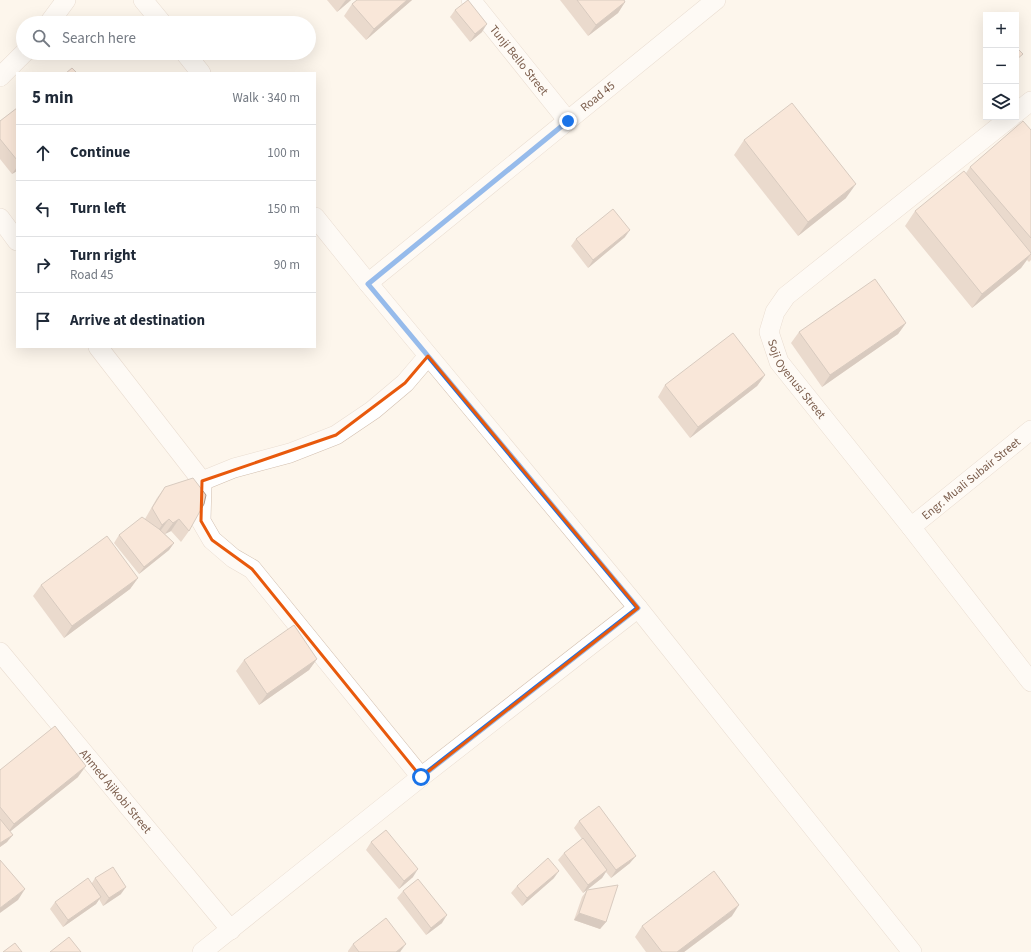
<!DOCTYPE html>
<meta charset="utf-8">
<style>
:root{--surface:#fff;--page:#f6f6f7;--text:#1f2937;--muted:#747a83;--line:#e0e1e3}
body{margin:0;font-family:"Source Sans 3",sans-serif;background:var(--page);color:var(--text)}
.controls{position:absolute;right:12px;top:12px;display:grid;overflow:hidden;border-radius:0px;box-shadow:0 4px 16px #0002}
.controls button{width:36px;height:36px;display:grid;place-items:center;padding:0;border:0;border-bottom:1px solid var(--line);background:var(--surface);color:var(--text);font:20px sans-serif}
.stop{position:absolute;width:12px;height:12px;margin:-9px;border:3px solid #1a73e8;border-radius:50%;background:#fff}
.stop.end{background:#1a73e8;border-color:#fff;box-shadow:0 1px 4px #0008}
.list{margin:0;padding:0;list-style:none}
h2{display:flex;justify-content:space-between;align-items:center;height:52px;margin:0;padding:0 16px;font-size:17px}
h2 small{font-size:13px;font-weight:400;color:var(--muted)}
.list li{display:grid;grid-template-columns:26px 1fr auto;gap:12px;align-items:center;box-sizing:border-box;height:56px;padding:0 16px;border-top:1px solid var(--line)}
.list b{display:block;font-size:15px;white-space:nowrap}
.list p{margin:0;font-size:13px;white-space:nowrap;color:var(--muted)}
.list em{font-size:13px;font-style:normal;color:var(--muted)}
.icon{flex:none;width:22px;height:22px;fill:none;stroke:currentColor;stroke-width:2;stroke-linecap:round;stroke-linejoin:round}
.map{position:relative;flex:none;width:1031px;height:952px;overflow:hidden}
.search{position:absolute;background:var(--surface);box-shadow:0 4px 16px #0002;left:16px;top:16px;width:300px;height:44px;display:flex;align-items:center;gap:10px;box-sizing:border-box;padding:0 14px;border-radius:22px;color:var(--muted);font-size:15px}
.panel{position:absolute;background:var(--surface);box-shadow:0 4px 16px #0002;left:16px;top:72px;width:300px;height:276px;border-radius:0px}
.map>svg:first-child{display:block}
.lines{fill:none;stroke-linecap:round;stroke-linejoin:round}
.street-casing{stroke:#d2bfaf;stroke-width:20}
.street{stroke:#fff;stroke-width:19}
.wall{fill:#d2b8a7}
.shaded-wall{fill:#ab9688}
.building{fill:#f4d6c2;stroke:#ab9688}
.route{stroke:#1a73e8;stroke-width:5}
.marked{fill:none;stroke:#e8590c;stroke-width:3;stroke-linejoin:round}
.labels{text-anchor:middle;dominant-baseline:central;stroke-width:3;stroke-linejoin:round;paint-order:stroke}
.street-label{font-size:12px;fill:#7b5d4c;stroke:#fffaf3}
</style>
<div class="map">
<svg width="1031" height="952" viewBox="0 0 1031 952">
<rect width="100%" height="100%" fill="#fdf6ec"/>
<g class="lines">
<defs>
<g id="street">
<path d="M143,0L162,23"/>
<path id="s1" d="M471,0L568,121"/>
<path d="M49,23L66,0"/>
<path d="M185,53L201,73"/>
<path d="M0,77L24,53"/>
<path d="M1016,113L1031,101"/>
<path id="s2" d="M1011,117L786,296L775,312L769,332L779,362L911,527L1031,682"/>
<path d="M315,217L368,283L638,608L912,952"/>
<path d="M0,218L17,241"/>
<path id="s3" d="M368,283L716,0"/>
<path d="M98,347L202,481L234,468L290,453L336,435L373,410L405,383L428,356"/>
<path d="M202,484L201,521L212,540L233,558L252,569L421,777"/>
<path id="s4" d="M911,527L1031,430"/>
<path id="s5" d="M0,652L231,930"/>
<path d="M202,952L421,777L638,608"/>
</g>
</defs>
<use href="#street" class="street-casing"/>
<use href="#street" class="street"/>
</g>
<g class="wall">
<path d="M327,0H351L337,12Z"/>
<path d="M357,0H412L366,40L344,16L352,4Z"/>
<path d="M560,0H624L625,2L618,13L588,36Z"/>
<path d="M455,10L482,32L470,42L450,17Z"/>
<path d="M17,108V171L12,174L0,159V121Z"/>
<path d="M1031,130V260L1029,262L1027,260L1021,268L972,308L905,226L915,211L966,173L970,167Z"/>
<path d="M744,140L846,198L798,236L734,155Z"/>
<path d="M625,237L588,268L571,246L576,239Z"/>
<path d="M906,323L898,334L822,387L791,343L799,332Z"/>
<path d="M765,375L757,386L690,438L658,397L665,385Z"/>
<path d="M165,487L189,531L181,542L171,531L165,534L174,543L169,550L139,574L114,543L119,535L145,519L157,498Z"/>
<path d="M138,578L130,589L64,638L33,596L41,585Z"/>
<path d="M317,659L309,670L259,705L236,671L244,660Z"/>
<path d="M0,770L78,777L10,831L7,842L0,847Z"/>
<path d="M579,821L630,863L611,878L606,872L602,878L583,893L558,860L564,853L582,839L574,828Z"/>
<path d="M371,842L413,877L399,889L366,850Z"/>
<path d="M95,878L121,894L103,906L99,899L96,904L63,927L50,909L55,902L92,883Z"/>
<path d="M554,878L522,906L511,893L517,886Z"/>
<path d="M587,890L606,922L600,929L574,920L582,897Z"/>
<path d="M403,891L442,923L426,935L397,898Z"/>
<path d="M732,916L684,952H646L635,937L642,926Z"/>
<path d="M353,944L401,951L400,952H348V951Z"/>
</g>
<g class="shaded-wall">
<path d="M346,0H351L337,12L345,1Z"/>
<path d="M407,0H412L366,40L374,29Z"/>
<path d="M625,2L618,13L588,36L596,25Z"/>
<path d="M487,24L482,32L470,42L475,34Z"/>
<path d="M17,167V171L12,174Z"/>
<path d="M856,184L846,198L798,236L808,222Z"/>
<path d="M630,230L625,237L588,268L593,260Z"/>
<path d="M1031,254L1021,268L972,308L982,294Z"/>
<path d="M906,323L898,334L822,387L830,375Z"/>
<path d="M765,375L757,386L690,438L698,427Z"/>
<path d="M169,519L161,530L154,536L162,525Z"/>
<path d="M179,519L171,531L165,534L173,523Z"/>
<path d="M174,543L169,550L139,574L144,567Z"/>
<path d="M138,578L130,589L64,638L72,626Z"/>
<path d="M317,659L309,670L259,705L267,694Z"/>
<path d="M86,766L78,777L6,835L14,824Z"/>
<path d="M13,835L7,842L0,847V843Z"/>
<path d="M636,856L630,863L611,878L616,870Z"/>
<path d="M418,869L413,877L399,889L404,881Z"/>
<path d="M607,870L602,878L583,893L588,885Z"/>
<path d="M559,871L554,878L522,906L527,898Z"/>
<path d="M126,887L121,894L103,906L109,898Z"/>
<path d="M25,889L18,900L0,913V908Z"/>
<path d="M101,897L96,904L63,927L68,920Z"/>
<path d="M739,905L732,916L684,952H677Z"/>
<path d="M579,913L606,922L600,929L574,920Z"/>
<path d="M447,915L442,923L426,935L431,928Z"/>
<path d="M406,944L400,952H396Z"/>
</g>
<g class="building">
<path d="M357,0H407L374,29L352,4Z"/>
<path d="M468,0L487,24L475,34L455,10Z"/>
<path d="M577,0H624L625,2L596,25Z"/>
<path d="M1016,47L1023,54L1016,60Z"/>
<path d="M72,68L77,73H66Z"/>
<path d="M792,103L856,184L808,222L744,140Z"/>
<path d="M17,108V160L0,139V121Z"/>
<path d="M1023,121L1031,130V238L970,167Z"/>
<path d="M964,171L1031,253V254L982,294L915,211Z"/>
<path d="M613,209L630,230L593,260L576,239Z"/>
<path d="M875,279L906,323L830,375L799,332Z"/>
<path d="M733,333L765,375L698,427L665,385Z"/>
<path d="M193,478L206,495L204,504L189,531L179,519L173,523L169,519L162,525L152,508L165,487Z"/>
<path d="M142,517L159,529L174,543L144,567L119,535Z"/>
<path d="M107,536L138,578L72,626L41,585Z"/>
<path d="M294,625L317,659L267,694L244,660Z"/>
<path d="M55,726L86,766L14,824L0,807V770Z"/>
<path d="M599,806L636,856L616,870L579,821Z"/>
<path d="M0,819L13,835L0,843Z"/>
<path d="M386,830L418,869L404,881L371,842Z"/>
<path d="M583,838L607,870L588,885L564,853Z"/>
<path d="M548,858L559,871L527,898L517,886Z"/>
<path d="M0,860L25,889L0,908Z"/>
<path d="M113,867L126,887L109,898L95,878Z"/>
<path d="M714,871L739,905L677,952H662L642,926Z"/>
<path d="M88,878L101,897L68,920L55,902Z"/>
<path d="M418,879L447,915L431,928L403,891Z"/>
<path d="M618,885L606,922L579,913L587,890Z"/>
<path d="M386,918L406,944L396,952H359L353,944Z"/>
<path d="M69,937L81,952H50Z"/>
<path d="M15,943L22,952H3Z"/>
</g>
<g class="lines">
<path class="route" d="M421,777L638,608L368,284L568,121"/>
</g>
<path d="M0 0H1031V952H0ZM428,356L638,608L421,777L252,569L212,540L201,521L202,481L336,435L405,383Z" fill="#fdf6ec" fill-opacity=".55" fill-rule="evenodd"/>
<path class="marked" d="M428,356L638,608L421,777L252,569L212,540L201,521L202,481L336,435L405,383Z"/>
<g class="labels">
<g class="street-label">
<text stroke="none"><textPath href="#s1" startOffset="77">Tunji Bello Street</textPath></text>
<text stroke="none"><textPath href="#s3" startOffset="296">Road 45</textPath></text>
<text stroke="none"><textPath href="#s2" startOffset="383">Soji Oyenusi Street</textPath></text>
<text stroke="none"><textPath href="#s4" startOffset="77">Engr. Muali Subair Street</textPath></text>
<text stroke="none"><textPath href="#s5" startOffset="181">Ahmed Ajikobi Street</textPath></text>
</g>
</g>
</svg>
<div class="controls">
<button>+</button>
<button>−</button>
<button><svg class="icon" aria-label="layers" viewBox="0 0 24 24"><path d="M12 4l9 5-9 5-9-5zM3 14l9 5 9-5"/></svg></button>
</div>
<div class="stop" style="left:421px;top:777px"></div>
<div class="stop end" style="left:568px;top:121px"></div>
<div class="search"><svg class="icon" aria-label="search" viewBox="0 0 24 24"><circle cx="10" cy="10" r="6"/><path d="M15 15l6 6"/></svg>Search here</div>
<section class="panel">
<h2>5 min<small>Walk · 340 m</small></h2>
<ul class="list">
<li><svg class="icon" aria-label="ahead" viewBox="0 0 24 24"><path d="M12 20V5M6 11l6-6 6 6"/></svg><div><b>Continue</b></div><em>100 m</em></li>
<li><svg class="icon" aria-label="left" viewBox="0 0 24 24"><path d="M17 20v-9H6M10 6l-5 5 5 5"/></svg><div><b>Turn left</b></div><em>150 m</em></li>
<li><svg class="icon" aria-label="right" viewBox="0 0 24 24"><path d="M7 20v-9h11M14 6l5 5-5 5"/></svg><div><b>Turn right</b><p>Road 45</p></div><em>90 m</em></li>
<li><svg class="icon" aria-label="arrive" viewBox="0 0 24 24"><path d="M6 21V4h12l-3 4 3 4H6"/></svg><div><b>Arrive at destination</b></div></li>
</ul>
</section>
</div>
